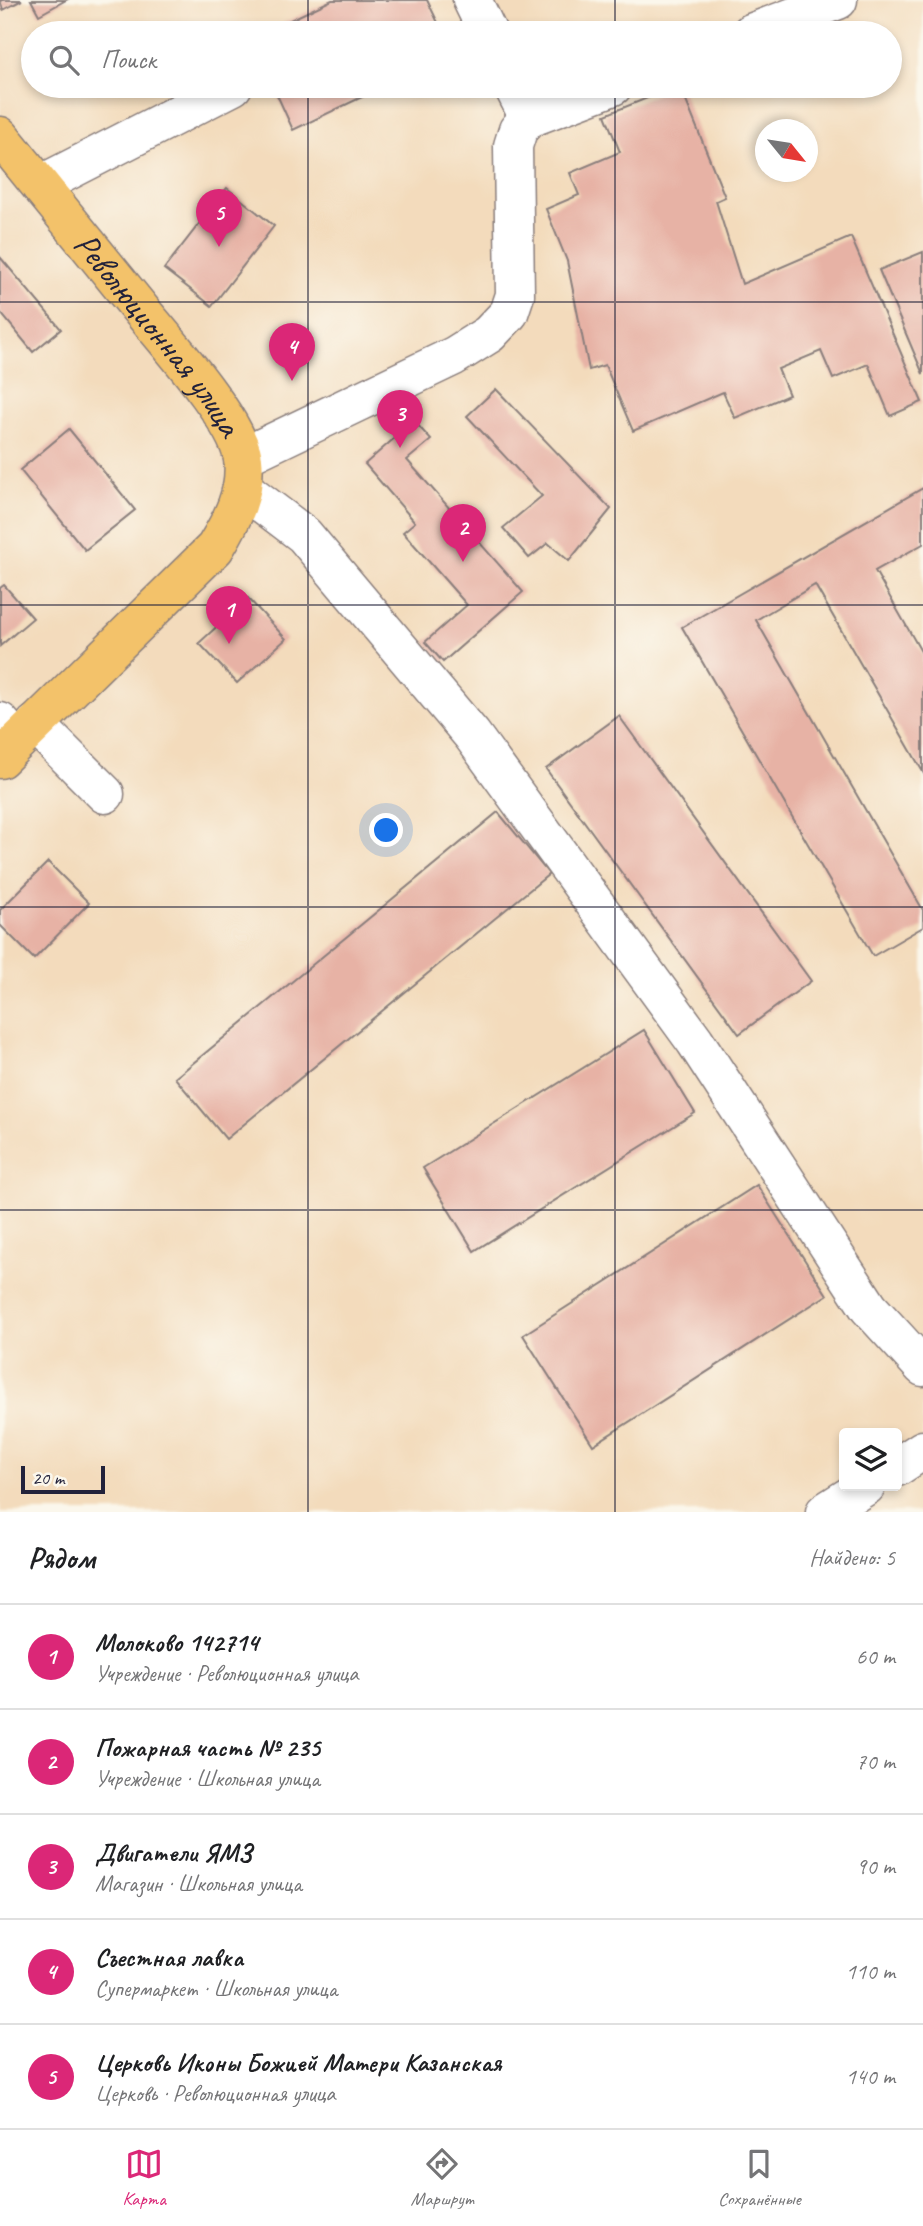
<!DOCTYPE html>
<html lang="ru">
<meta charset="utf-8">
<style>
:root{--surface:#fff;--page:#f6f6f6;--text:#202124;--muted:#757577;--line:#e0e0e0;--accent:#db2777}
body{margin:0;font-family:Caveat,sans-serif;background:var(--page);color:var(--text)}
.controls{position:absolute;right:21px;bottom:21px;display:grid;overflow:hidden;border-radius:7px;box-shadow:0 4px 10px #0003}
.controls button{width:63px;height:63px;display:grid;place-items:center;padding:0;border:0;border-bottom:2px solid var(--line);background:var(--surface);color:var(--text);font:35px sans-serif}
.compass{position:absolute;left:755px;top:119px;width:63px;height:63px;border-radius:50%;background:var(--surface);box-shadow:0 4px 10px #0003;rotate:120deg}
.scale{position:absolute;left:21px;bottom:18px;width:84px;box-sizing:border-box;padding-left:7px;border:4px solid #22223b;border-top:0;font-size:19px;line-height:24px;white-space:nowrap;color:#22223b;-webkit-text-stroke:5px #fbf7ec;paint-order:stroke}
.you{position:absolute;left:387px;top:831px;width:24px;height:24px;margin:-18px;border:5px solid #fff;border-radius:50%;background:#1a73e8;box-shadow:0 0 0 10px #1a73e833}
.badge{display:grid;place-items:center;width:46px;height:46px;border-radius:50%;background:var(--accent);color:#fff;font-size:23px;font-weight:700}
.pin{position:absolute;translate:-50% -58px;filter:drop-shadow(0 2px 4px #0008)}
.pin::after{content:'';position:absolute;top:37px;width:24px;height:21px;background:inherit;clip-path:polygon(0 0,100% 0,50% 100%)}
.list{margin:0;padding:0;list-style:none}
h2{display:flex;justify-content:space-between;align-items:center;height:91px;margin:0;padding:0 28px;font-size:30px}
h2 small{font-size:23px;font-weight:400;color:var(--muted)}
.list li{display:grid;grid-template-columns:46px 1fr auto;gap:21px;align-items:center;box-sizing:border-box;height:105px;padding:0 28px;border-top:2px solid var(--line)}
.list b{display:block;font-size:26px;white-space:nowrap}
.list p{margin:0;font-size:23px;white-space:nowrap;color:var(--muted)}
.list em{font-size:23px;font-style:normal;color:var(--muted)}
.icon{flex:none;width:38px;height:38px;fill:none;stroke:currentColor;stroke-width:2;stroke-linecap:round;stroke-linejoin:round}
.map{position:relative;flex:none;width:923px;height:1512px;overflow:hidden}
.search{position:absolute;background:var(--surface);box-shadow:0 4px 10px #0003;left:21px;right:21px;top:21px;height:77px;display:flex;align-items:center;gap:18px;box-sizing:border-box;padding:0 24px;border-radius:38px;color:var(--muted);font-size:26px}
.sheet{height:616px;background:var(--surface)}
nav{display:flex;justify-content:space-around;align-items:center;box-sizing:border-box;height:98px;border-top:2px solid var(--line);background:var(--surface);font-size:19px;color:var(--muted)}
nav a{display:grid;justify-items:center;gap:4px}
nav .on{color:var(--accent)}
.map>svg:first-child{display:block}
.building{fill:#e7b2a5}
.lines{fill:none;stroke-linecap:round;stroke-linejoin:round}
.minor-casing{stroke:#8a7e7c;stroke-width:41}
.major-casing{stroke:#8a7e7c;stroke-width:41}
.minor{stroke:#fff;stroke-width:38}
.major{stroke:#f3c26a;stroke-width:38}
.grid{fill:none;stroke:#22223b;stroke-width:2;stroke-opacity:0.55}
.labels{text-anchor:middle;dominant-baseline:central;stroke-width:5;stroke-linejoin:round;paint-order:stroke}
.street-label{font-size:35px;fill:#22223b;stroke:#fbf7ec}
</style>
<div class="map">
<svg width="923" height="1512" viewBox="0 0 923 1512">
<rect width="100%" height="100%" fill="#fbf7ec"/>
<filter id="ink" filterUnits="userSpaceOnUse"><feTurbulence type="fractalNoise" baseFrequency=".0143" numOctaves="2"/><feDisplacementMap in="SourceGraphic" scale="14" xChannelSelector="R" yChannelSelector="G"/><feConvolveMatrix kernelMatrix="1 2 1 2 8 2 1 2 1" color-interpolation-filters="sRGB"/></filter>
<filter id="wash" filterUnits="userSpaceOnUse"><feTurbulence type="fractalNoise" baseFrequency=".00686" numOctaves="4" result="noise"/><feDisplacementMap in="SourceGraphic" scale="28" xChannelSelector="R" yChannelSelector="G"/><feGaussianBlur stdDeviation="1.57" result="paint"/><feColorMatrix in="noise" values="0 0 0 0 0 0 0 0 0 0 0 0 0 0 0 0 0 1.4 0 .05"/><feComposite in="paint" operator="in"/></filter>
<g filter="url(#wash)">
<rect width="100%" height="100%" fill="#f3dbbc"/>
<g id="blocks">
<g class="building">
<path d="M0,0H22L3,10Z"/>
<path d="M31,0H66L39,15Z"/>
<path d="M332,0H427L443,33H263Z"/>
<path d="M273,86H385L293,130Z"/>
<path d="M677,86H680L725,197L716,201L742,284L851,237L922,402L890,416L868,364L833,379L821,351L778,369L789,395L735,418L723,392L633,431L605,365L589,370L567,261L546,209L579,195L570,173L620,152L605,115Z"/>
<path d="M227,188L274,226L212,306L164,269Z"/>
<path d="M923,252V374L879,270Z"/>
<path d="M0,257L61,329L33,352L0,312Z"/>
<path d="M496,389L611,509L569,561L548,543L529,558L503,528L542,496L467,416Z"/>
<path d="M414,421L431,440L407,460L523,592L443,662L425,642L467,605L403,532L415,522L365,464Z"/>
<path d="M69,429L135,510L85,550L20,470Z"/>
<path d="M923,488V544L875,571L923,655V772L815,585L756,620L923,910V927L873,956L682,627Z"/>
<path d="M4,585L33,618L0,646V588Z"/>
<path d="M248,598L286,639L237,683L199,643Z"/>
<path d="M619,716L811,981L739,1034L546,769Z"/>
<path d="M498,812L549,874L226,1139L175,1078Z"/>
<path d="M48,862L89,903L34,959L0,925V910Z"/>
<path d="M644,1030L695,1113L474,1251L423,1168Z"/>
<path d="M757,1185L827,1295L593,1445L523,1335Z"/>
</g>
</g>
</g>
<g filter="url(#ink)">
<use href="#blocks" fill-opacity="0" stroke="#8a7e7c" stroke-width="2"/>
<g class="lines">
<defs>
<g id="minor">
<path d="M472,0L488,33"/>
<path d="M751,33L838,0"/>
<path d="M513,86L529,118"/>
<path d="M40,185L233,86"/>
<path d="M243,457L454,356L489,334L509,313L515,295L513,146L518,130L529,118L613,86"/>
<path d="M242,488L304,535L472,735L695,1041L869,1308L923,1367"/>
<path d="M0,722L17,742"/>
<path d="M35,724L105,794"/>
<path d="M897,1467L923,1450"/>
<path d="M825,1512L866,1486"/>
</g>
<g id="major">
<path id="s1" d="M0,136C47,194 94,252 141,310C167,342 238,421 243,459C247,492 232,520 215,548L0,759"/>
</g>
</defs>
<use href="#minor" class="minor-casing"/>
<use href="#major" class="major-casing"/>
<use href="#minor" class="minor"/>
<use href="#major" class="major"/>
</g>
</g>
<path class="grid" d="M308,0V33M615,0V33M308,86V1512M615,86V1512M0,302H923M0,605H923M0,907H923M0,1210H923"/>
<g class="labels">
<g class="street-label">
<text stroke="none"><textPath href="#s1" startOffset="254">Революционная улица</textPath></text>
</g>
</g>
</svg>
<div class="controls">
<button><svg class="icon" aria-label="layers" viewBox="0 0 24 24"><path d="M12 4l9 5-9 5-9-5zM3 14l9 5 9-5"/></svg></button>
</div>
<svg class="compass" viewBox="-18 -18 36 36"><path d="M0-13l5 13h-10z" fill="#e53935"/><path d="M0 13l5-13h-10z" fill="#757577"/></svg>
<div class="scale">20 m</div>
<div class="you"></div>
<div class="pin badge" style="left:229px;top:644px">1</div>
<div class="pin badge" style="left:463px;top:562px">2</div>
<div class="pin badge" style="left:400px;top:448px">3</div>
<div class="pin badge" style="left:292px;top:381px">4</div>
<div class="pin badge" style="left:219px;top:247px">5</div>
<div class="search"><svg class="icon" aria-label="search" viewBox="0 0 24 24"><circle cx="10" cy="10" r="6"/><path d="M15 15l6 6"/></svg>Поиск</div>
</div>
<section class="sheet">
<h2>Рядом<small>Найдено: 5</small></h2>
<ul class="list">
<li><span class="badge">1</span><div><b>Молоково 142714</b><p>Учреждение · Революционная улица</p></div><em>60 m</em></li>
<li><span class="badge">2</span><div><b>Пожарная часть № 235</b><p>Учреждение · Школьная улица</p></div><em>70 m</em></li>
<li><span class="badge">3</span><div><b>Двигатели ЯМЗ</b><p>Магазин · Школьная улица</p></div><em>90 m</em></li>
<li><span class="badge">4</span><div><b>Съестная лавка</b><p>Супермаркет · Школьная улица</p></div><em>110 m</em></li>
<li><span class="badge">5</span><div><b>Церковь Иконы Божией Матери Казанская</b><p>Церковь · Революционная улица</p></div><em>140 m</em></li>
</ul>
</section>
<nav>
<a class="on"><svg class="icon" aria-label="map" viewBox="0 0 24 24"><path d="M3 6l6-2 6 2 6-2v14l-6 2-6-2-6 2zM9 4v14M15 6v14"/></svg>Карта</a>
<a><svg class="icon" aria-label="directions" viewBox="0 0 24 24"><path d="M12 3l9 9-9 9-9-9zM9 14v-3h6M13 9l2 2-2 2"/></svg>Маршрут</a>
<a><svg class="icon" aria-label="saved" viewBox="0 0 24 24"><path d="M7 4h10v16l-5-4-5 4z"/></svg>Сохранённые</a>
</nav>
